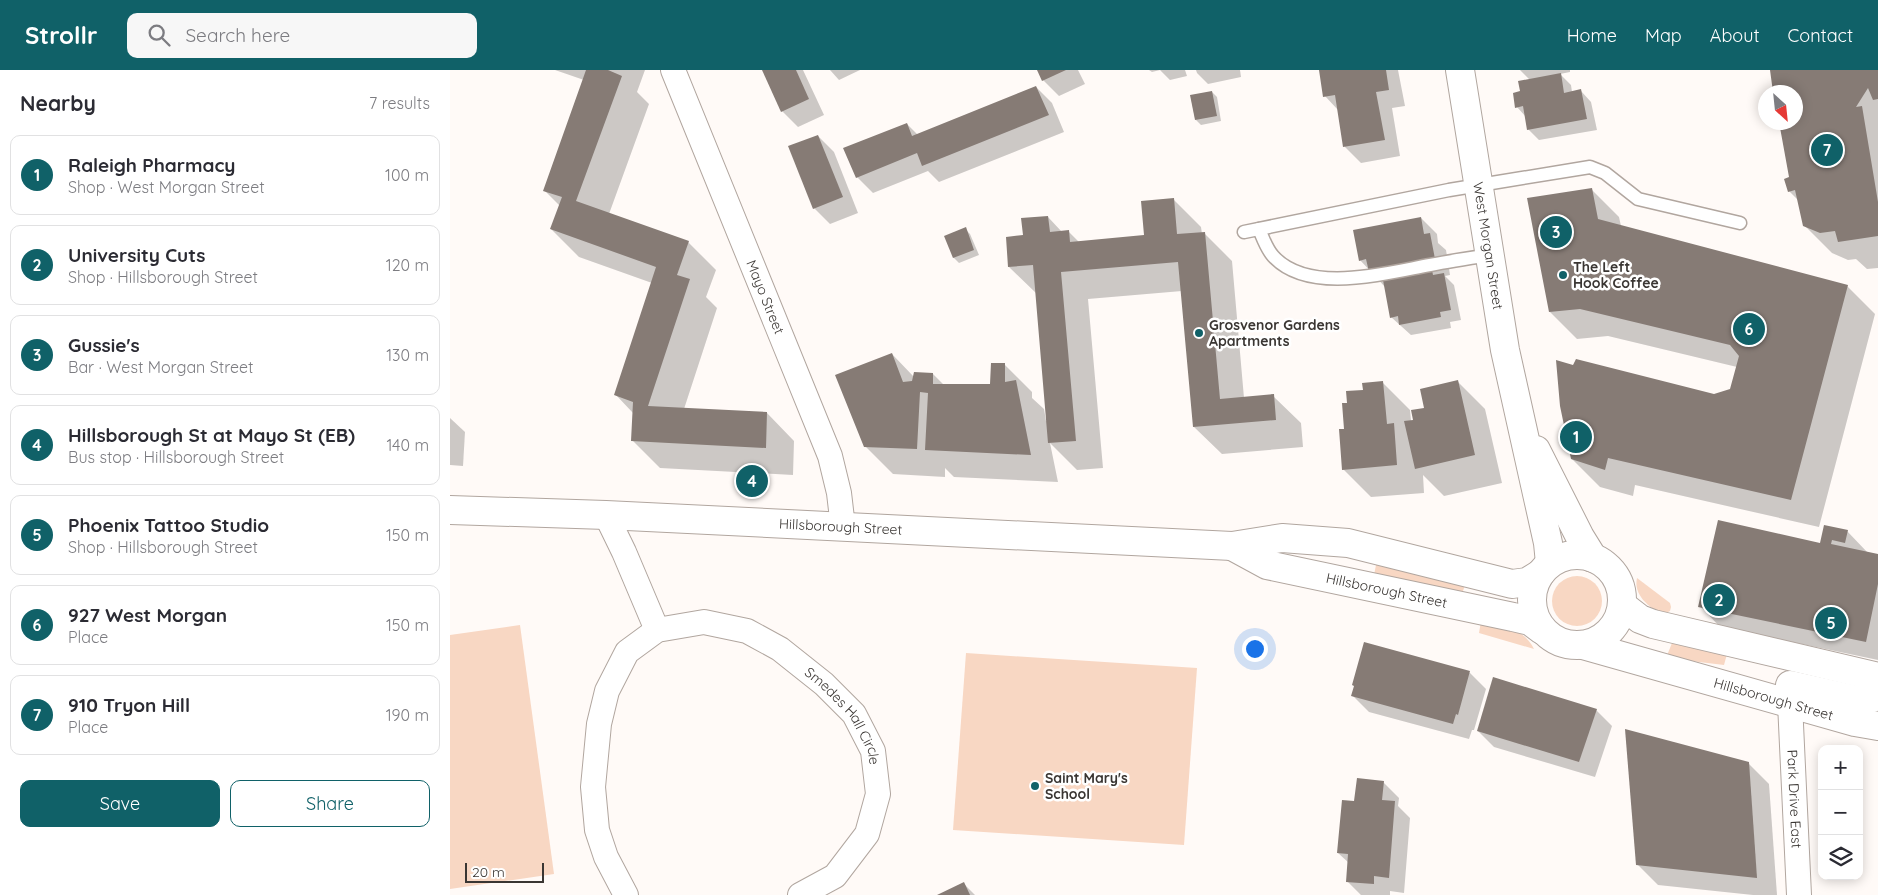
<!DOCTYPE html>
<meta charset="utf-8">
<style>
:root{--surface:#fff;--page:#f7f7f7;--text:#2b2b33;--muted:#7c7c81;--line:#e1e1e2;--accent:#106168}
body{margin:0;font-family:Quicksand,sans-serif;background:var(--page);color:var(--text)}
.controls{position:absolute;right:15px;bottom:15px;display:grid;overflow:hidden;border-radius:10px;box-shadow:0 2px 12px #0003}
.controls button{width:45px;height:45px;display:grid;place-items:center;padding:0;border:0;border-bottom:1px solid var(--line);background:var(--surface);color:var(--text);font:25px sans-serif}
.compass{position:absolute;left:1308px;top:15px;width:45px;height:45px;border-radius:50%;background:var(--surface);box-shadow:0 2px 12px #0003;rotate:153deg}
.scale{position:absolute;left:15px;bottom:12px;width:79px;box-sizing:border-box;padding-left:5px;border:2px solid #3a3633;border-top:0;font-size:14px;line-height:18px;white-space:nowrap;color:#3a3633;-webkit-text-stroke:4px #fff;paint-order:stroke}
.you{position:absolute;left:804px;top:578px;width:18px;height:18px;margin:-12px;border:4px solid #fff;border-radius:50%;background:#1a73e8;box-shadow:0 0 0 8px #1a73e833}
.badge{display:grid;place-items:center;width:32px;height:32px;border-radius:50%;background:var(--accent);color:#fff;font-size:16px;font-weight:700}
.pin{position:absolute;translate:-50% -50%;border:2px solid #fff;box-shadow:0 1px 5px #0006}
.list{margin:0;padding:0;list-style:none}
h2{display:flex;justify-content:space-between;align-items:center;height:65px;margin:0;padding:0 20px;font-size:21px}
h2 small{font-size:16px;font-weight:400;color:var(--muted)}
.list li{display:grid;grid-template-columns:32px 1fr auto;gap:15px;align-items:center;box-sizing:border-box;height:80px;margin:0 10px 10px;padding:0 10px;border:1px solid var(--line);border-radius:10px}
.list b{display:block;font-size:19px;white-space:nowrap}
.list p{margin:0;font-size:16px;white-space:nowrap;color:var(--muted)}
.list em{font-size:16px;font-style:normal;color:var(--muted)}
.actions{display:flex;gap:10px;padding:15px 20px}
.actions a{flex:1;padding:11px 0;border:1px solid var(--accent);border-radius:10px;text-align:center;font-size:18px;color:var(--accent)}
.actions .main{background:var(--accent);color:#fff}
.icon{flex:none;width:28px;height:28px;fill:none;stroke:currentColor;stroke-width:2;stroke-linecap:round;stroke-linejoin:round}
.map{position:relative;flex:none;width:1428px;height:825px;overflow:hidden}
header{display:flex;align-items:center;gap:30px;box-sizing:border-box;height:70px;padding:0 25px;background:var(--accent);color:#fff}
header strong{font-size:24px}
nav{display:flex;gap:28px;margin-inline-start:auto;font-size:18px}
.search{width:350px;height:45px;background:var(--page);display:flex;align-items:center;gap:12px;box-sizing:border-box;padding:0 18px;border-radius:10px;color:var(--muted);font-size:19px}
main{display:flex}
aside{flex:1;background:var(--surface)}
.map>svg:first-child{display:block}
.green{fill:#f8d7c3}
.shadow{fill:#0003}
.building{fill:#867b75}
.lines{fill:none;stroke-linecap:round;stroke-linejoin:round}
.service-casing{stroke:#b1a69f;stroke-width:15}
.minor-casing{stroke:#b1a69f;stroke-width:26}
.primary-casing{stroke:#b1a69f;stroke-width:30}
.service{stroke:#fff;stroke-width:12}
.minor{stroke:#fff;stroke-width:24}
.primary{stroke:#fff;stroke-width:28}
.poi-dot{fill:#106168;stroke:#fff;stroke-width:2}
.labels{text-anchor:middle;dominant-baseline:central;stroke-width:5;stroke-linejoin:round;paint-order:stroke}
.street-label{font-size:14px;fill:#3a3633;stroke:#fff}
.poi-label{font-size:14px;font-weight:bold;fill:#3a3633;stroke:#fff;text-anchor:start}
</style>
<header>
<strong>Strollr</strong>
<div class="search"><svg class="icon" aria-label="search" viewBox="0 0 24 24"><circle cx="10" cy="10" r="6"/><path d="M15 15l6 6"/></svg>Search here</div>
<nav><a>Home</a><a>Map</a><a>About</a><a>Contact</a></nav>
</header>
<main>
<aside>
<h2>Nearby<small>7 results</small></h2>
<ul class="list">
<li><span class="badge">1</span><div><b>Raleigh Pharmacy</b><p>Shop · West Morgan Street</p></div><em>100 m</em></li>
<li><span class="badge">2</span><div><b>University Cuts</b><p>Shop · Hillsborough Street</p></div><em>120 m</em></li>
<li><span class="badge">3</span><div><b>Gussie's</b><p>Bar · West Morgan Street</p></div><em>130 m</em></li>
<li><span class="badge">4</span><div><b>Hillsborough St at Mayo St (EB)</b><p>Bus stop · Hillsborough Street</p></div><em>140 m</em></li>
<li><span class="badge">5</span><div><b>Phoenix Tattoo Studio</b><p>Shop · Hillsborough Street</p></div><em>150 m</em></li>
<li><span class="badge">6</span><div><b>927 West Morgan</b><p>Place</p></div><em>150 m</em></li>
<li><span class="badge">7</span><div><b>910 Tryon Hill</b><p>Place</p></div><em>190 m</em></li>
</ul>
<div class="actions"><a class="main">Save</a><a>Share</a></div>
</aside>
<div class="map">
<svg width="1428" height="825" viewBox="0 0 1428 825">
<rect width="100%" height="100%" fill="#fffaf7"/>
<g class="green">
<path d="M929,492L1015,515L1011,527L924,505L926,495Z"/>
<circle cx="1127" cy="531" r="25"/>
<path d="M1187,508L1220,533L1221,537L1220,541L1212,545C1199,537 1183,525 1187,508Z"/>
<path d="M1031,551C1052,556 1073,557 1084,579L1029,563Z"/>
<path d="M70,555L104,804L0,819V565Z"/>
<path d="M1224,568L1277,584L1274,595L1216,588Z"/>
<path d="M516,583L747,598L734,775L503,760Z"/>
</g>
<g class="shadow">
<path d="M105,0H195L187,22L199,34L159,144L238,172L266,200L256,227L267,238L234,339L317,343L344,371L343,405L210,398L182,370L183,343L166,325L202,213L129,187L101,159L110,136L94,120L134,10Z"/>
<path d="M313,0H353L374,45L348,57L332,41Z"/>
<path d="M380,0H410L389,10Z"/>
<path d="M588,0H628L635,14L609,26L593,10Z"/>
<path d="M699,0H735L737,6L720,10L710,0L702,2Z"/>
<path d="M746,0H790L791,7L758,14L747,3Z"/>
<path d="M870,0H948L955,36L942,38L950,86L911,93L895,77L888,40L875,26Z"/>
<path d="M1070,0H1120V2L1110,4L1121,15L1122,22L1131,21L1141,32L1147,60L1089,70L1078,59L1076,47L1067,37L1072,22L1080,10Z"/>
<path d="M1322,0H1428V198L1417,199L1406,189L1398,190L1382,183L1354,155L1349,131L1339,121L1346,52V22H1326Z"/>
<path d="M586,17L602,33L614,62L489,112L478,101L423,123L407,107L457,54L468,65Z"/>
<path d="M762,22L767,27L771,51L751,55L746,50Z"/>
<path d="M368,66L384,82L408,143L380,154L364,138Z"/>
<path d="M1142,120L1169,147L1171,156L1397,216L1425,244L1369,457L1185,415L1183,426L1150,417L1122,389L1264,325L1281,320L1287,297L1158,266L1127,269L1100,242Z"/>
<path d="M723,129L751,157L752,164L754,163L782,191L794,328L823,326L851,353L853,377L772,384L744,357L732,221L638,229L653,398L627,400L600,373L608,412L504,407L495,398V407L443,404L415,376L442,284L464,307L483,304L494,315H542L555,295L582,322V328L594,339L596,351H598L587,224L559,197L574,166L598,147L612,162L618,161L629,172L695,166Z"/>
<path d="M971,148L987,164L988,173L996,180L1000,205L995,206L1004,215L1011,250L1000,252L1001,258L961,265L941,247L935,217L910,190Z"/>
<path d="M515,159L520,164L529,185L509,193L504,188L496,166Z"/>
<path d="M1007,311L1035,339L1052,413L994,426L973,405L974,423L921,427L893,399L899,334L914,321L933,313L960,340L961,351H965L976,339Z"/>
<path d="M0,348L15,362L13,396L0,395Z"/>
<path d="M1397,461L1418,483L1428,485V590L1270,557L1250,536Z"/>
<path d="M915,573L1020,603L1036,619L1024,660H1022L1019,669L919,642L903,626Z"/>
<path d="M1146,640L1162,656L1145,707L1044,677L1028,661Z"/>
<path d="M1298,693L1319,714L1327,825H1303L1208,815L1187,794Z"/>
<path d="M933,712L949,728L948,736L960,748L954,823L940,821V825H911L897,811L899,793L888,783L906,733Z"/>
<path d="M513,813L525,825H490Z"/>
</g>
<g class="building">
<path d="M136,0H158L172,6L126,131L239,171L227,205L240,209L198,336L317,342L316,378L181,371L183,332L164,325L206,197L100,159L112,127L93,121Z"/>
<path d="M312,0H346L359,29L331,42Z"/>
<path d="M587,0H616L592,11Z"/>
<path d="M869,0H936L939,20L926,22L935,70L893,77L885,25L873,27Z"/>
<path d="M1320,0H1428V29L1423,30L1418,18L1406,37L1412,36L1428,132V166L1388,172L1385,161L1370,163L1353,156L1345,120L1338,122L1334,109L1339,107L1329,52H1346V22H1323Z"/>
<path d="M1111,3L1114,23L1131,19L1137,49L1077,60L1073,36L1065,38L1063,23L1070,21L1068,11Z"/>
<path d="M586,16L599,45L472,96L467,83L406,108L393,78L457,53L462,66Z"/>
<path d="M762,21L767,46L745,50L740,25Z"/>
<path d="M368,65L393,127L363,139L338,76Z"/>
<path d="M1142,118L1148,149L1398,215L1341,430L1158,388L1155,400L1121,389L1110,336L1106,290L1123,295L1126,289L1264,324L1280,319L1289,286L1280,275L1130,239L1099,242L1077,128Z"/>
<path d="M724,128L727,164L755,162L770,329L824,324L826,350L743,357L728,192L611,202L626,371L598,373L583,195L558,197L556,167L573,165L571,148L598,146L600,162L619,160L620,172L694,165L691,131Z"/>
<path d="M971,147L974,164L980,163L985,189L919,202L916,189L909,191L903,160Z"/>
<path d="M516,157L524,180L503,188L494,166Z"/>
<path d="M982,200L983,205L994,203L1001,240L990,242L991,247L949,255L948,246L940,248L933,210Z"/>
<path d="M442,283L453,312L462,311L464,302L483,303V314H540L541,293H555V312L566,310L581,385L475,380L478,323L470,322L467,379L414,377L385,305Z"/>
<path d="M1008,310L1025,385L965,399L954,351L963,350L961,340L974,338L970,319Z"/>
<path d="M933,311L937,354L944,353L947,395L892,400L889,359H894L892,333H897L896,321L913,320L912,313Z"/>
<path d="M1268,450L1370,473L1374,455L1398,460L1395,473L1382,470L1381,474L1428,484V514L1416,572L1248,537Z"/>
<path d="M914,572L1020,601L1008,645L1006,644L1003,654L901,626L904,616L902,615Z"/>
<path d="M1043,607L1147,639L1129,692L1027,661Z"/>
<path d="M1175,659L1299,692L1307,808L1186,795Z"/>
<path d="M907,708L934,711L932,730L945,731L939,808L924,806V814L896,812L898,784L887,783L892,730L904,731Z"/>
<path d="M514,812L520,825H487Z"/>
</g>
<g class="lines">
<defs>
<g id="service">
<path d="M809,159C813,168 816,178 823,186C858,225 936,203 980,195C1000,191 1020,188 1040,185"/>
<path d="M794,162L999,120L1140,97L1155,103L1188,129L1290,153"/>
</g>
<g id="minor">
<path id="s1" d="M223,0L380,386L389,423L393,457"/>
<path d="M156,445L174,482L207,560"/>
<path id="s2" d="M1340,633L1349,825"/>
<path id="s3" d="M176,825L156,787L147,760L143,717L149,654L157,621L177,582L207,560L254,552L297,561L330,579L374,614L404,644L423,681L428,724L417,764L385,806L350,825"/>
</g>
<g id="primary">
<path id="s4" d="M1010,0L1055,280L1098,473L1100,493"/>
<path d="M1086,380L1130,467L1143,488"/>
<path id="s5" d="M0,440L156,445L782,476L832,468L898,473L1062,514L1077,512L1090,504"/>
<path id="s6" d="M782,476L817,495L1063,547L1080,551L1092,560"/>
<circle cx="1127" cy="530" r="45"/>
<path d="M1172,535L1190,549L1203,554L1428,607"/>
<path id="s7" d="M1133,575L1405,652L1428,656"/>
<path d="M1340,615L1406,630H1416L1428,626"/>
</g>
</defs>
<use href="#service" class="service-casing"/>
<use href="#minor" class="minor-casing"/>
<use href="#primary" class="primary-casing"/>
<use href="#service" class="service"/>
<use href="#minor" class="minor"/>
<use href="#primary" class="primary"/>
</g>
<g class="poi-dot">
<circle cx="1113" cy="205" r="5"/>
<circle cx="749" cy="263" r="5"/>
<circle cx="585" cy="716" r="5"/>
</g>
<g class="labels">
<g class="street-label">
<text stroke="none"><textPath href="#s4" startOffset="178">West Morgan Street</textPath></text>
<text stroke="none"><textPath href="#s1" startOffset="245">Mayo Street</textPath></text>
<text stroke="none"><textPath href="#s5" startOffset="391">Hillsborough Street</textPath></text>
<text stroke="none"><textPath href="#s6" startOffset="162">Hillsborough Street</textPath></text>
<text stroke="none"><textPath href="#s7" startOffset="198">Hillsborough Street</textPath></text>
<text stroke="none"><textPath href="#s3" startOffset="516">Smedes Hall Circle</textPath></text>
<text stroke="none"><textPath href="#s2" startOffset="96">Park Drive East</textPath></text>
</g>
<g class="poi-label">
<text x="1123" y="197">The Left<tspan x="1123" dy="16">Hook Coffee</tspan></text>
<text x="759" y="255">Grosvenor Gardens<tspan x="759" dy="16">Apartments</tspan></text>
<text x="595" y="708">Saint Mary's<tspan x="595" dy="16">School</tspan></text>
</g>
</g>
</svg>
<div class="controls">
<button>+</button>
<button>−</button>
<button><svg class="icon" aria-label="layers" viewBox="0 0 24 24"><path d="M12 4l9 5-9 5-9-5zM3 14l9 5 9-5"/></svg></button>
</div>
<svg class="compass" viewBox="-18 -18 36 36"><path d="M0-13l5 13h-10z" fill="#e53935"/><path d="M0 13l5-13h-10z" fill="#7c7c81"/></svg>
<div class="scale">20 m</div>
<div class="you"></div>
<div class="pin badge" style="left:1126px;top:367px">1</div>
<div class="pin badge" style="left:1269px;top:530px">2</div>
<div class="pin badge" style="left:1106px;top:162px">3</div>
<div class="pin badge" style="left:302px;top:411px">4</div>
<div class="pin badge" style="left:1381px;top:553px">5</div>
<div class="pin badge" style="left:1299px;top:259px">6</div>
<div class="pin badge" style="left:1377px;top:80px">7</div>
</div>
</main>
